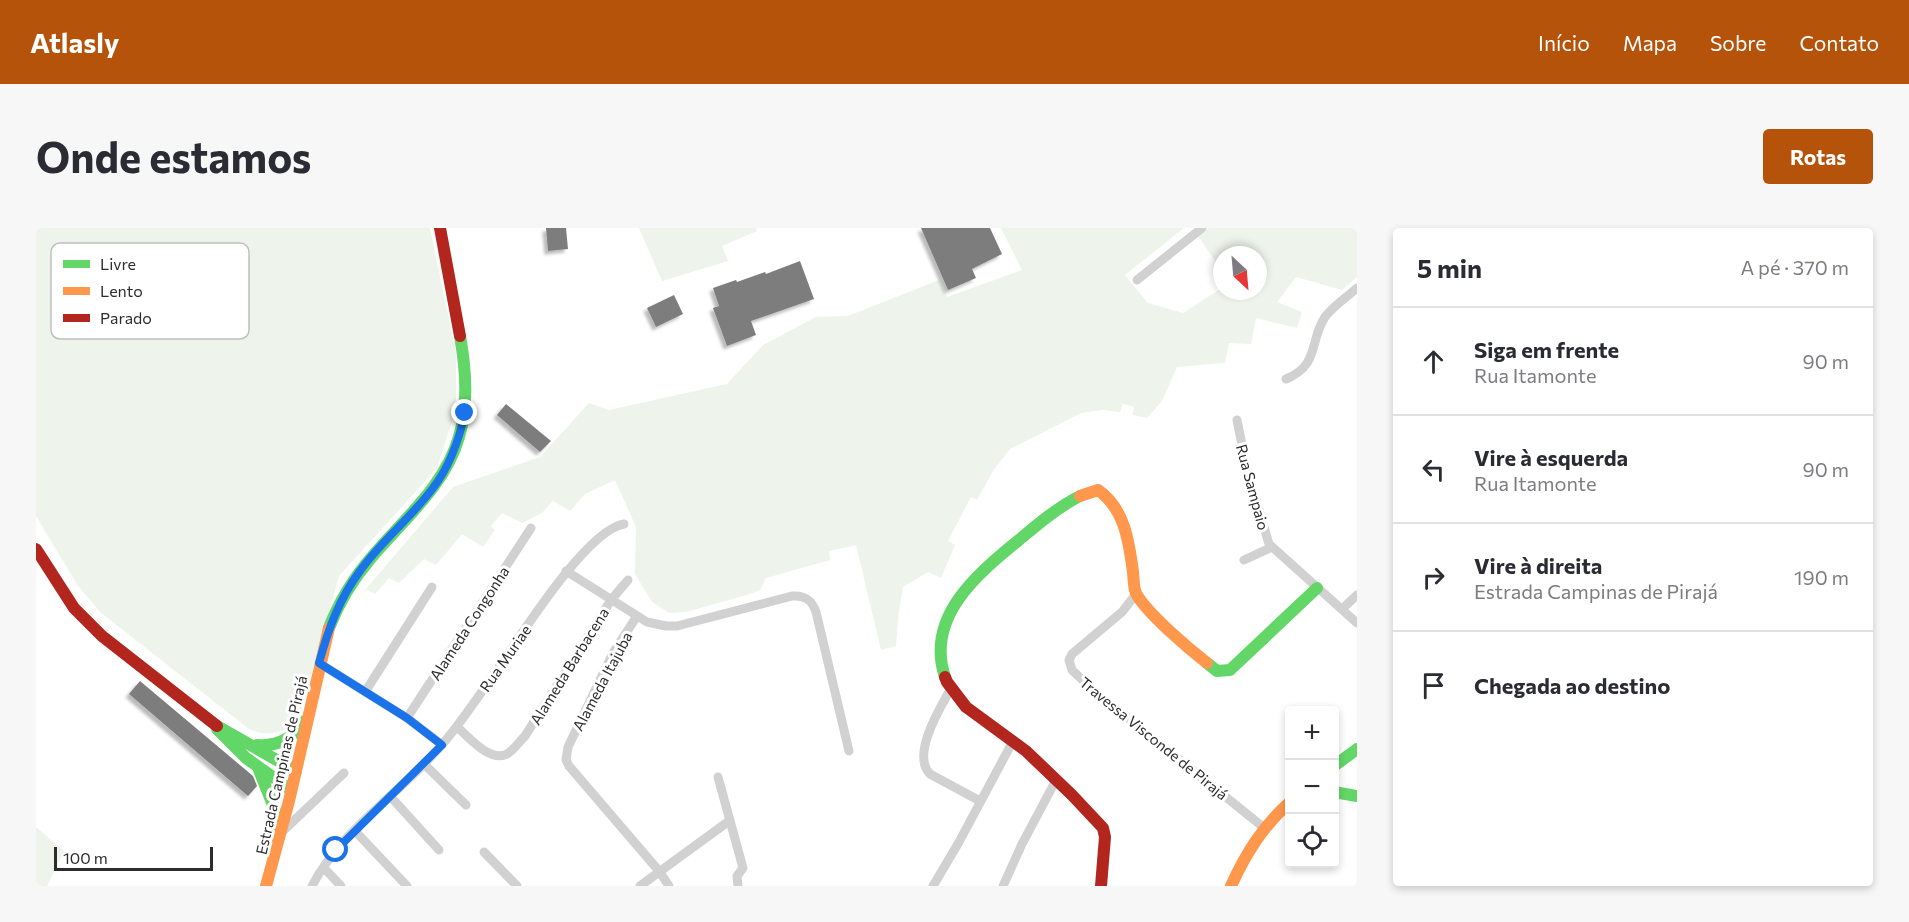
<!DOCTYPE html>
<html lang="pt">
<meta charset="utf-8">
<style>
:root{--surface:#fff;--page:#f7f7f7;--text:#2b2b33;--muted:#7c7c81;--line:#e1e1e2;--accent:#b45309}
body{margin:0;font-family:Commissioner,sans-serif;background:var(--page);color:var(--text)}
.controls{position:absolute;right:18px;bottom:18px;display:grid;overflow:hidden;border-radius:6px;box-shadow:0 3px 9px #0003}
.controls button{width:54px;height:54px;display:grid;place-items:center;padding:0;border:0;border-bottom:2px solid var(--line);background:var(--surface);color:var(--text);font:30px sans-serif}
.compass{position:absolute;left:1177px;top:18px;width:54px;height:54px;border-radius:50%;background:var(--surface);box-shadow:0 3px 9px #0003;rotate:154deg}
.scale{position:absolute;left:18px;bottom:15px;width:159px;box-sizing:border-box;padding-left:6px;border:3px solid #2c2c2c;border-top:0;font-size:16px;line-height:21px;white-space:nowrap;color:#2c2c2c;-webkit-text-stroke:4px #fff;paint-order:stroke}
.stop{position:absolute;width:18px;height:18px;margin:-14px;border:4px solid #1a73e8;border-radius:50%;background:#fff}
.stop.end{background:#1a73e8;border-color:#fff;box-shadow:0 2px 6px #0008}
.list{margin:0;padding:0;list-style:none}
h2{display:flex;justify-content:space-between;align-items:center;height:78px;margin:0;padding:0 24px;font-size:26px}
h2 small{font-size:20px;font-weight:400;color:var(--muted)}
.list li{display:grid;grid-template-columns:39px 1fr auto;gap:18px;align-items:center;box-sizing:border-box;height:108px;padding:0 24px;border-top:2px solid var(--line)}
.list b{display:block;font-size:22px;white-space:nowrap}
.list p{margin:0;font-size:20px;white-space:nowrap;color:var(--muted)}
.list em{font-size:20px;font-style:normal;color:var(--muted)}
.icon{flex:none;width:33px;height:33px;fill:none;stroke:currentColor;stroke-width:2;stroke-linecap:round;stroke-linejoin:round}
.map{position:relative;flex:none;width:1321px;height:658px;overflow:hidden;border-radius:6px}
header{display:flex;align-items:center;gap:36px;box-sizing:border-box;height:84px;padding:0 30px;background:var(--accent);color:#fff}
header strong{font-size:28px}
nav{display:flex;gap:33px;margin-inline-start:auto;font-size:21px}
.intro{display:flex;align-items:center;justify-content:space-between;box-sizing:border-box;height:144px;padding:0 36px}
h1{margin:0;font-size:42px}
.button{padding:15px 27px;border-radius:6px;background:var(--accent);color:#fff;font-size:21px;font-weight:700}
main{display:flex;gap:36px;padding:0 36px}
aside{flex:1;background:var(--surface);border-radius:6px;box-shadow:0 3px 9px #0003}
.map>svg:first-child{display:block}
.green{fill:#eef3eb}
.building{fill:#7d7d7d;filter:url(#shadow)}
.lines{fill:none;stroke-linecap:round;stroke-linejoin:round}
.street{stroke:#d1d1d1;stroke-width:9}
.fast{stroke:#63d668;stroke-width:12}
.slow{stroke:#ff974d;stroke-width:12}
.jam{stroke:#b3261e;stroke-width:12}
.route{stroke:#1a73e8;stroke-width:8}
.labels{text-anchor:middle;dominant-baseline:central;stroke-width:6;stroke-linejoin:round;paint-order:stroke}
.street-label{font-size:15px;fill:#2c2c2c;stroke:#fff}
.key{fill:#fff;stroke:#c0c0c0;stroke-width:1.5}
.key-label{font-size:16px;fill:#2c2c2c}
</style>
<header>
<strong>Atlasly</strong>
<nav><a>Início</a><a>Mapa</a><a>Sobre</a><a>Contato</a></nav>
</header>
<div class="intro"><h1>Onde estamos</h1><a class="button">Rotas</a></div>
<main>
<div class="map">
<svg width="1321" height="658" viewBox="0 0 1321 658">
<defs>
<filter id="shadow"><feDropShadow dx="-3.5" dy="3.5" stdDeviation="1.5" flood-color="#0004"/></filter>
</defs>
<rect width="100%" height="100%" fill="#fff"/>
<g class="green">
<path d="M0,0H394L420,125V181L401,240L303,348L264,487C250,505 234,510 213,501L64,384L42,358L0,288Z"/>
<path d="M603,0H720L721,3L686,18L692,33L626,53Z"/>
<path d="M965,0H1148L1089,47L1112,75L1147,85L1186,60V63H1222V27H1186V43L1162,8L1173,0H1321V49L1306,62L1260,49L1241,74L1266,84L1261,100L1220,90L1215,116L1193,115L1189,135L1141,139L1126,173L1111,190L1096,187L1098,179L1087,176L1084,184L1066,182L1045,185L974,221L957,243L941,272L935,269L912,313L919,317L905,350L892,344L867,359L862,390L860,418L845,422L820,317L793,323L794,332L730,350L724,362L714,366L650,384L633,385L616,374L599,346L600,299L579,252L549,266L534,283L517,273L506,285L486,295L466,285L455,298L459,302L447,319L426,306L400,337L388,331L363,355L353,350L339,366L330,361L417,259L504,229L553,175L573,182L691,156L727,117L780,89L812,88L903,52L911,69L986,42Z"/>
<path d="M0,599L28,623L11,658H0Z"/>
</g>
<g class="building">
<path d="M510,0H530L532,21L512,23Z"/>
<path d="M885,0H954L966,26L936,41L940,50L912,62Z"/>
<path d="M764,33L778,71L715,93L720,107L691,118L677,80L683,78L677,60L700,52L701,54L729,44L730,46Z"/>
<path d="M638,67L647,86L620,99L611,80Z"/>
<path d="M470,176L515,213L504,224L461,187Z"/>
<path d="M104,453L217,548L221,558L212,568L93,466Z"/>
</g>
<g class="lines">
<g class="street">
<path d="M1101,52L1166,0"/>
<path d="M1250,151C1284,137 1273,113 1289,89C1297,78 1311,69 1321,60"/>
<path d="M1201,192L1211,241L1233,316L1321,395"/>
<path d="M1208,332L1236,319"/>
<path d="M530,343L611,394L630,398H641L756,368C769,367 776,372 780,384L813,523"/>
<path d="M1100,366L1086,384L1036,426L1033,432L1036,442L1056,461L1227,599"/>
<path d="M1306,381L1321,367"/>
<path d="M601,388L577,425L532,519L530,532L533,538L623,643L633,658"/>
<path d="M283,435L371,490L406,517"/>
<path d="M914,462C904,480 875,527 894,546L944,573"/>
<path d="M329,464L396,359"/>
<path d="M371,490L495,300"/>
<path d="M421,499C433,509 454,535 471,526C478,522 483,514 489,508L575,372L592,352"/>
<path d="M388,536L430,577"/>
<path d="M682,549L707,640L701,648L702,658"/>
<path d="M354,568L403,622"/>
<path d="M247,603L308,545"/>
<path d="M319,603L371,658"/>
<path d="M448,624L481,658"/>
<path d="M288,640L305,658"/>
<path d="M276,658C302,608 351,574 389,535C416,508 437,476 459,445C482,412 550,302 588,296"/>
<path d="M604,658L693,593"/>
<path d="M897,658L923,614L977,513"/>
<path d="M967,658L986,616L1020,552"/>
</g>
<g class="fast">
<path d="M293,400C303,374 317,351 335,330C367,292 409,258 423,209C433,176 430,141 424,108"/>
<path d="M1171,435L1181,443L1194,442L1281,360"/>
<path d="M909,449C889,389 941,346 983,312C1002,296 1022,279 1044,268"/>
<path d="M181,498L260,543"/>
<path d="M181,501L210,530L255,562"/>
<path d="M221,517C242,519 257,510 269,493"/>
<path d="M1298,538L1321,521"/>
<path d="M223,542L239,582L243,608"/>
<path d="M1298,564L1321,568"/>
</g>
<g class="slow">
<path d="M1044,268L1062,262C1089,281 1093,314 1097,344C1098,352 1097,361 1101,367C1112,386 1153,421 1171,435"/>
<path d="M230,658L253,573L293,400"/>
<path d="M1195,658C1210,625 1227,598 1254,574"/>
</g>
<g class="jam">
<path d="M404,0L424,108"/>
<path d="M0,321L38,380L66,408L181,498"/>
<path d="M909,449L911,454L930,479L990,523L1036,567L1067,600L1069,609L1065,658"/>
</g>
</g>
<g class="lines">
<path class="route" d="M300,622L406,517L371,490L283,435C292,402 303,371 324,343C345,313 375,290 397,260C414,238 423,212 429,185"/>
</g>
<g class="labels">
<g class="street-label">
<text transform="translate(1217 259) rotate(75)">Rua Sampaio</text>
<text transform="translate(433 395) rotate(-57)">Alameda Congonha</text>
<text transform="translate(469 430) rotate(-55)">Rua Muriae</text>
<text transform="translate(533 438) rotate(-58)">Alameda Barbacena</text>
<text transform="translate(566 453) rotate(-62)">Alameda Itajuba</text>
<text transform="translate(1118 510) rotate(39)">Travessa Visconde de Pirajá</text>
<text transform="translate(245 537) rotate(-77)">Estrada Campinas de Pirajá</text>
</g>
</g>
<rect x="15" y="15" width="198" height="96" rx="9" class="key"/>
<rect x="27" y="32" width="27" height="8" fill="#63d668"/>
<rect x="27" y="59" width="27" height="8" fill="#ff974d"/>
<rect x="27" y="86" width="27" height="8" fill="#b3261e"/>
<g class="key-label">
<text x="64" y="42">Livre</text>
<text x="64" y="69">Lento</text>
<text x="64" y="96">Parado</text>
</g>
</svg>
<div class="controls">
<button>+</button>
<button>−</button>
<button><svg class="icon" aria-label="locate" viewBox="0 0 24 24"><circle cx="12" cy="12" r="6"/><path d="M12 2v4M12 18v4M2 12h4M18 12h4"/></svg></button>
</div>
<svg class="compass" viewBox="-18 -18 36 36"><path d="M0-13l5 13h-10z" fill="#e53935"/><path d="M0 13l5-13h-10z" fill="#7c7c81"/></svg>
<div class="scale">100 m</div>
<div class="stop" style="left:300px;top:622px"></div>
<div class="stop end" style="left:429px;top:185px"></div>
</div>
<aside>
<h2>5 min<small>A pé · 370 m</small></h2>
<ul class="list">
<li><svg class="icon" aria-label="ahead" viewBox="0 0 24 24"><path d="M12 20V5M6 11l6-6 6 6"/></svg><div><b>Siga em frente</b><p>Rua Itamonte</p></div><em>90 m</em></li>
<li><svg class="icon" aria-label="left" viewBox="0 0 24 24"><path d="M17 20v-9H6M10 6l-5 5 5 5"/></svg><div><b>Vire à esquerda</b><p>Rua Itamonte</p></div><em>90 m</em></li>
<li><svg class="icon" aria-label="right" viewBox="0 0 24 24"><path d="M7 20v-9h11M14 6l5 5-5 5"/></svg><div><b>Vire à direita</b><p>Estrada Campinas de Pirajá</p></div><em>190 m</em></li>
<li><svg class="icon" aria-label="arrive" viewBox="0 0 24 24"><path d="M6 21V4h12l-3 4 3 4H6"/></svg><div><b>Chegada ao destino</b></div></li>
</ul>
</aside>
</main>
